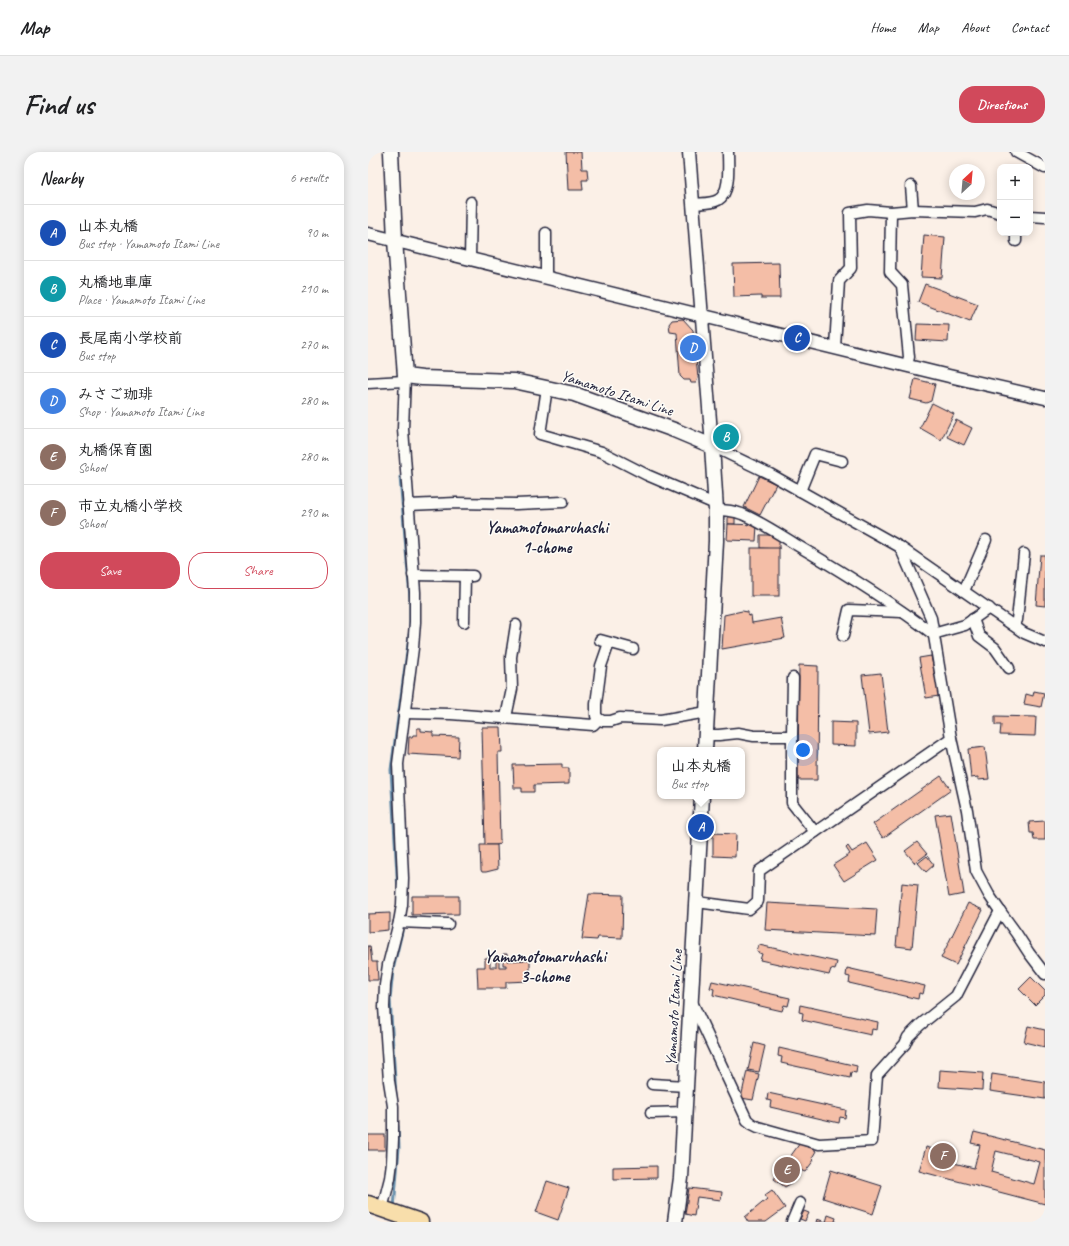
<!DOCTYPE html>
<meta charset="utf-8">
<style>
:root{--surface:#fff;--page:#f2f2f2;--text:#202124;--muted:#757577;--line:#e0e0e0;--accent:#d1495b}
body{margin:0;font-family:Caveat,"Klee One",sans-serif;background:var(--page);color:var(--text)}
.controls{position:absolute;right:12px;top:12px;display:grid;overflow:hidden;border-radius:8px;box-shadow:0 2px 10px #0003}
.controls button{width:36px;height:36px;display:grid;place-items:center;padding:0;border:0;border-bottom:1px solid var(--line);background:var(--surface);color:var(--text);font:20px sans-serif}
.compass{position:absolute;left:581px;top:12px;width:36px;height:36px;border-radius:50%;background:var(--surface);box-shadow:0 2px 10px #0003;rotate:26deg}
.you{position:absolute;left:435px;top:598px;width:14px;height:14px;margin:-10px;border:3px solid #fff;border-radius:50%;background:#1a73e8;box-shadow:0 0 0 6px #1a73e833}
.badge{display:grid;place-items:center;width:26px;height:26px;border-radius:50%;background:var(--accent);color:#fff;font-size:13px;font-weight:700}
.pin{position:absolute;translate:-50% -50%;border:2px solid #fff;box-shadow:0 1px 4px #0006}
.popup{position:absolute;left:289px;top:595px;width:88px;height:52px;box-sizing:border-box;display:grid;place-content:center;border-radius:8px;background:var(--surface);filter:drop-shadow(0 1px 3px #0005);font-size:13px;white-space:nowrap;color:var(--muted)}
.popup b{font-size:15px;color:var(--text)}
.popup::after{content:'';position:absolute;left:50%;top:100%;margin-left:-8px;border:8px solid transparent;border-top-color:var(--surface)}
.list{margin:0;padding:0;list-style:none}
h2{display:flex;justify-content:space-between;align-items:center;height:52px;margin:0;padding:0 16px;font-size:17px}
h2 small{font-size:13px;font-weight:400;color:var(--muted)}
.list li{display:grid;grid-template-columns:26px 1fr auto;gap:12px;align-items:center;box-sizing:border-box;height:56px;padding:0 16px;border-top:1px solid var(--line)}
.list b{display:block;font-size:15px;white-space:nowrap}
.list p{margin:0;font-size:13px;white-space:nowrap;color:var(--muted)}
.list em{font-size:13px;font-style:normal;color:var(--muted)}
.actions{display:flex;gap:8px;padding:12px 16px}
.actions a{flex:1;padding:9px 0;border:1px solid var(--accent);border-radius:16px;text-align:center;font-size:14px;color:var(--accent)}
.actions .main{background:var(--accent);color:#fff}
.map{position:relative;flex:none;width:677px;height:1070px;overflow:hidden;border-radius:16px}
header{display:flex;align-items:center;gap:24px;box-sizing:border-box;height:56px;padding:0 20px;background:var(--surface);border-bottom:1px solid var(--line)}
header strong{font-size:19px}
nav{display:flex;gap:22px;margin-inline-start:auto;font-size:14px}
.intro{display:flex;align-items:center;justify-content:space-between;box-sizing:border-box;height:96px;padding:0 24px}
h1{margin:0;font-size:28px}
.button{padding:10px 18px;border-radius:16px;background:var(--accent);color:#fff;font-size:14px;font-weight:700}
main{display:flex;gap:24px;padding:0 24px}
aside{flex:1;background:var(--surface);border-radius:16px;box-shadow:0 2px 10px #0003}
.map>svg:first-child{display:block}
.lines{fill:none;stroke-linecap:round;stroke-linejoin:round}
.stream{stroke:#6890ad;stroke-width:3}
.building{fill:#f4bea7;stroke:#22223b;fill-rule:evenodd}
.minor-casing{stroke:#22223b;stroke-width:13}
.tertiary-casing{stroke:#22223b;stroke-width:15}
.secondary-casing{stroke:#22223b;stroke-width:17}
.trunk-casing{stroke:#22223b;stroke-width:19}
.minor{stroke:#fdfcf7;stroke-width:10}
.tertiary{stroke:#fdfcf7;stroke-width:12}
.secondary{stroke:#fdfcf7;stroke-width:14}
.trunk{stroke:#f8deab;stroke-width:16}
.labels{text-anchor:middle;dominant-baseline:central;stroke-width:3;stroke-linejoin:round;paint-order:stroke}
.street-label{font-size:16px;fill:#22223b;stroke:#fdfcf7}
.neighbourhood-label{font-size:17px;font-weight:bold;fill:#22223b;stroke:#fdfcf7}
</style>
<header>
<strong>Map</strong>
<nav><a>Home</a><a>Map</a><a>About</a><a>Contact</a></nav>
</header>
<div class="intro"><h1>Find us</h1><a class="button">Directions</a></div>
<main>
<aside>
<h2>Nearby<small>6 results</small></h2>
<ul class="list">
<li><span class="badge" style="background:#1a4fb4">A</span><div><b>山本丸橋</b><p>Bus stop · Yamamoto Itami Line</p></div><em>90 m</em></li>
<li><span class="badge" style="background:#0f9aa8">B</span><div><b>丸橋地車庫</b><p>Place · Yamamoto Itami Line</p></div><em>210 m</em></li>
<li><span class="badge" style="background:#1a4fb4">C</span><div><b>長尾南小学校前</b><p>Bus stop</p></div><em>270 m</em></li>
<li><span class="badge" style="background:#3f7fe0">D</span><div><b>みさご珈琲</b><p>Shop · Yamamoto Itami Line</p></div><em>280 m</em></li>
<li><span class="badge" style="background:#8d6e63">E</span><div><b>丸橋保育園</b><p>School</p></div><em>280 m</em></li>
<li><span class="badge" style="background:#8d6e63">F</span><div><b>市立丸橋小学校</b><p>School</p></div><em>290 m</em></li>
</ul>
<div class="actions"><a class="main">Save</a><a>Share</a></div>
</aside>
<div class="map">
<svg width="677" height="1070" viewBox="0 0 677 1070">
<rect width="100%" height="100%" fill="#fbf0e7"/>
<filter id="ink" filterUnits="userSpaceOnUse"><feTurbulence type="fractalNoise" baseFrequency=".025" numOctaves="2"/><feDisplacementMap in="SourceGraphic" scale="8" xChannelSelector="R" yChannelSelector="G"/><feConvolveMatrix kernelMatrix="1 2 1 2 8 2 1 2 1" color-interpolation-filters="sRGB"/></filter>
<g filter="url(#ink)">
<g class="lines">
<g class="stream">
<path d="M30,740L23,618L42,477V446L32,325"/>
<path d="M28,944L22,847L25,818L34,780V775"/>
<path d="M26,1056L31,996L30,974"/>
</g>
</g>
<g class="building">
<path d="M198,0H213L214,17H219L220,28H214L215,38H200Z"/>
<path d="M556,83L577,85L574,126L553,125Z"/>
<path d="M411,111L412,146H393V144L366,145L365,112Z"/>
<path d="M557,132L610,152L602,170L550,150Z"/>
<path d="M315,167L325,178L330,226L328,231H323L322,228H316L312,224L309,181L302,180L301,172L304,168Z"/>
<path d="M549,172L581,173L580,190L548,188Z"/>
<path d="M547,227L567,232L563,249L558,251L542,247Z"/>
<path d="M564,251L586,262L573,288L552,276Z"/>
<path d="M588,268L604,276L596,293L579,285Z"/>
<path d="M356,280L362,282L359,290L353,287Z"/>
<path d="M391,324L408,332L392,363L376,355Z"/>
<rect x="360" y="362" width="7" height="10"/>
<path d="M360,372L389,373L388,389L359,388Z"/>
<path d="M392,383H403L411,388V397L392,396Z"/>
<rect x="383" y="396" width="28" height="48"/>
<path d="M672,403H677V454L668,453Z"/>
<path d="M374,459L380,460V464L383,463L384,471L413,466L417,486L354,497L356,463Z"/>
<path d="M563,504L571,544L558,546L551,506Z"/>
<path d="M431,513L450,514L449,628H430Z"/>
<path d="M513,521L520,580L501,582L494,523Z"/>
<path d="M666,539L676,541L673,555L656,552L658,542L665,544Z"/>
<path d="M627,564L668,565L667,584L632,583L633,573H627Z"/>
<path d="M463,570L488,571V594L463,593Z"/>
<path d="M114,575H133L134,600H130L132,692L128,693H117Z"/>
<path d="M49,576H53V579L65,580V584L91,585L90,605L40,602L41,585H44L45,583H49Z"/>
<path d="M617,595L621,627L610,628V625L603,626L600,597Z"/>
<path d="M194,612V616H201V632L166,633V640H154V636H146L145,613Z"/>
<path d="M573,624L583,638L515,686L505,672Z"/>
<path d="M583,661L596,742L581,745L567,663Z"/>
<path d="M677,669V688H666L665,681H662L661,670Z"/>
<path d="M345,681L368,682L367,705L345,704Z"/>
<path d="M549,690L559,702L547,711L537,699Z"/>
<path d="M499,691L510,708L476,729L465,713L482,702L478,696L480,694L484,700Z"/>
<path d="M112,693H129L130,717L118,720H114L113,718Z"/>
<path d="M559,704L566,713L558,720L550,711Z"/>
<path d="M534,731L550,733L544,796L528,794Z"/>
<path d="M221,742L255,743L254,786L230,785L229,788L214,787Z"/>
<path d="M44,744H91V762L44,763Z"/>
<path d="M399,751L509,757L507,784L397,778Z"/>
<path d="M600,751L615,758L588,813L573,806Z"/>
<path d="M22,761V771H20V778L0,780V762Z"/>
<path d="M391,793L469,810L467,818L463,817L461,823L392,808L394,802L389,800Z"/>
<path d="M0,794H2L4,810H9L10,828H0Z"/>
<path d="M135,802H139V809L162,808V829L138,830V836H110L109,815H117V806H122V815H128V808H131V815H138V813H135Z"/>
<path d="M479,816L557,834L555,842L551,841L550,847L481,831L482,825L478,824Z"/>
<path d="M663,825L677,839V843L667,853L651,837Z"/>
<path d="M344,829L422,846L420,854L416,853L414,859L345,843L346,837L342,836Z"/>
<path d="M432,853L510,870L509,878L504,877L503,883L434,868L435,861L431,860Z"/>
<path d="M660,874L677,878V895L656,890Z"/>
<path d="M386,891L397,894L391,920L380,918Z"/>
<path d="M411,896L489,914L488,921L483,920L482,926L413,911L414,905L410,904Z"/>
<path d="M572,918L615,921L614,938L571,935Z"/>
<path d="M379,919L391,922L385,948L373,946Z"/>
<path d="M624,922L677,930V947L622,939Z"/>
<path d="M400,941L478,958L477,966L472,965L471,971L402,955L403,949L399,948Z"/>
<path d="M606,980L677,998V1052L551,1019L558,995L573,999L571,1004L574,1005L576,996L589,1000L586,1011L606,1016L612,993L603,991ZM628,999L672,1010L666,1032L623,1020Z"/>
<rect x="0" y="983" width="17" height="15"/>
<path d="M432,991L437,994L439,993L448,999L444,1006L446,1008L437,1020L432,1018L422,1032L417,1035L406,1027Z"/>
<path d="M289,1014V1026L245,1027V1015Z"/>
<path d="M463,1018L514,1034L505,1062L455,1046Z"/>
<path d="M179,1029L201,1036L190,1068L168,1060Z"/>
<path d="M321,1036L354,1040L353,1048L329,1045L326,1064L317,1062Z"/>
<path d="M404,1038L417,1056L398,1070H380L377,1065L399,1047L397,1043Z"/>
<path d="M436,1059L441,1061L437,1069L432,1067Z"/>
<path d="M460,1063L468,1066L467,1069L469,1070H448L449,1067L458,1070Z"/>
</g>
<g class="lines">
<defs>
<g id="minor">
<path d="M648,0L677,16"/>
<path d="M543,34L545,58"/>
<path d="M325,52C333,51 343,52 350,48C363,41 360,13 360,0"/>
<path d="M523,60L522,120L534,133L541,205L539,213"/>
<path d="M662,64L677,65"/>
<path d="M648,89V81"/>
<path d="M102,107L103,50"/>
<path d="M178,125V81"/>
<path d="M467,195L471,129L483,116L482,61L500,58L523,60L545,58L607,60L619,57L632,61"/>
<path d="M37,224L35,277L47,440V470L45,496L30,612L35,726L34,753L31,770L80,772"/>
<path d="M0,231L36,229"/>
<path d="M179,236L172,282L234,300L279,323L347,352"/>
<path d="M344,294L402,322L532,395L656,481L677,490"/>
<path d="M432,339L447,302L474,309"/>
<path d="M40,353L88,351L148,352L195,350"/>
<path d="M348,358C356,358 366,359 374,362C395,371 414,384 432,395C478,422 523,450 565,482L597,473L621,456"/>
<path d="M45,423L105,424"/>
<path d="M596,439L618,388"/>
<path d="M605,467L611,484L627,496L641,516"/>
<path d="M96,470L97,424"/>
<path d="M645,473L649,468L656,402"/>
<path d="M475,484L481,458L534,460"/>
<path d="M232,488L265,497"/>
<path d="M241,491L233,514L228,552V564L231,567L235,569H243L252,566L293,568L339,560"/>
<path d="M425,526L424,584V651L447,680"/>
<path d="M36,561L83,562L225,573L231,567"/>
<path d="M138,565L144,537L143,505L148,473"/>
<path d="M338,583H351L370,581L386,584H424"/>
<path d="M583,586L599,658L608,719L621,743L632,759L648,781L661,801L677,822"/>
<path d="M329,750L381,757L390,749L391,719L583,586L563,466L532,395"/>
<path d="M324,850L379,968L384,972L390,975L451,992L504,989L509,923L537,892L540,885L552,873L588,844L632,759"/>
<path d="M284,932L318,934"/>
<path d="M283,961L317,960"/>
<path d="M14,1057L22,1026L24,1010L25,987V954L21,929L16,855L17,833L20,813L31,770"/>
<path d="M424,1070L432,1051"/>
</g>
<g id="tertiary">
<path d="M321,0L344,294"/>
<path d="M0,82L581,224L677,246"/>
</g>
<g id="secondary">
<path d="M23,0L27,88L37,224L54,226L146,229L206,242L306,278L344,294L348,358V389L337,598"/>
<path d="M307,1070L313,1026L334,644"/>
</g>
<path id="trunk" d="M0,1052L52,1070"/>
</defs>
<use href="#minor" class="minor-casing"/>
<use href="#tertiary" class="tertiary-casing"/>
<use href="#secondary" class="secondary-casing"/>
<use href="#trunk" class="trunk-casing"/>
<use href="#minor" class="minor"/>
<use href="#tertiary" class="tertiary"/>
<use href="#secondary" class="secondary"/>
<use href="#trunk" class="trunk"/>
</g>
</g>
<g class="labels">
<g class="street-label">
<text transform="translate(249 241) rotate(18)">Yamamoto Itami Line</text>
<text transform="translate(306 856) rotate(-87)">Yamamoto Itami Line</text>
</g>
<g class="neighbourhood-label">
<text x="179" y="375">Yamamotomaruhashi<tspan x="179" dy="20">1-chome</tspan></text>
<text x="177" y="804">Yamamotomaruhashi<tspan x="177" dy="20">3-chome</tspan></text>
</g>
</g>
</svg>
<div class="controls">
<button>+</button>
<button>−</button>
</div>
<svg class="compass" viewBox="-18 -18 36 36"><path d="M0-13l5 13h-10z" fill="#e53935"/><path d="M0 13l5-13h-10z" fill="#757577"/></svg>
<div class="you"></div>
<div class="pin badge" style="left:333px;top:675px;background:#1a4fb4">A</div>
<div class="popup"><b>山本丸橋</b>Bus stop</div>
<div class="pin badge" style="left:358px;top:285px;background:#0f9aa8">B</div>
<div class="pin badge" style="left:429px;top:186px;background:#1a4fb4">C</div>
<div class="pin badge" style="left:325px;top:196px;background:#3f7fe0">D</div>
<div class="pin badge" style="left:419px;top:1018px;background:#8d6e63">E</div>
<div class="pin badge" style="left:575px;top:1004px;background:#8d6e63">F</div>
</div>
</main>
